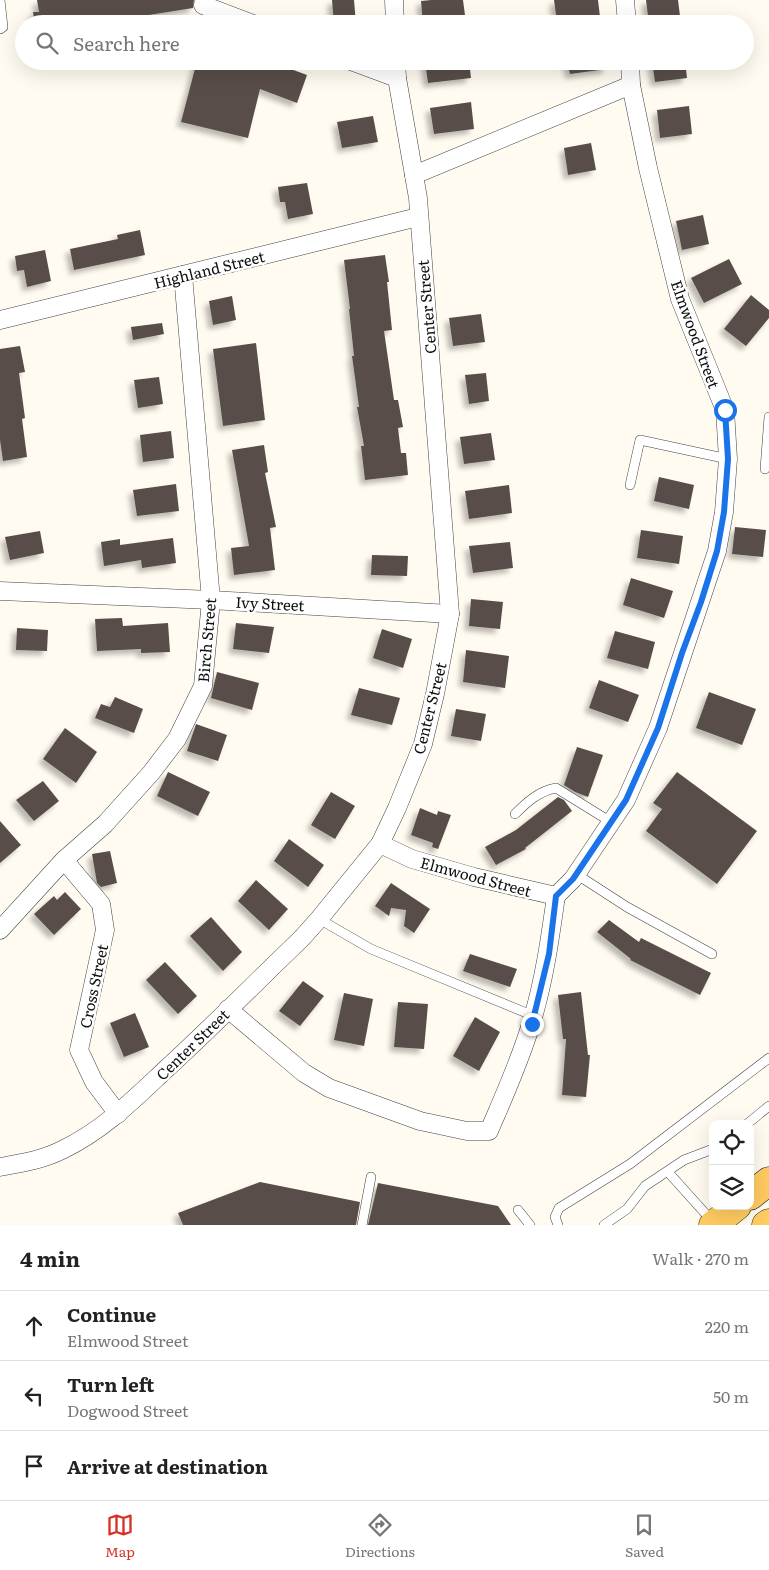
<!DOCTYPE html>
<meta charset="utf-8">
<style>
:root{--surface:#fff;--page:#f6f6f6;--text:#222;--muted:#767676;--line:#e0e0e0;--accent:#d93025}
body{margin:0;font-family:Literata,serif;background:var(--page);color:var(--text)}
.controls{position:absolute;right:15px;bottom:15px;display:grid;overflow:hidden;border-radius:10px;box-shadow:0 5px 20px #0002}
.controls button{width:45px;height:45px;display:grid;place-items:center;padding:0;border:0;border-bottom:1px solid var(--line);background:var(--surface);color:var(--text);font:25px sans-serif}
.stop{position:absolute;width:15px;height:15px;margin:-11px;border:4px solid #1a73e8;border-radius:50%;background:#fff}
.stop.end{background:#1a73e8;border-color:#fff;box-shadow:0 1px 5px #0008}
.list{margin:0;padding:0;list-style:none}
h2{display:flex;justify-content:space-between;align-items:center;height:65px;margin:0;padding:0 20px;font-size:21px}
h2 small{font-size:16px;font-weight:400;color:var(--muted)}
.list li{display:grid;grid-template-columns:32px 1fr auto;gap:15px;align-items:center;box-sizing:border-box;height:70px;padding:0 20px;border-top:1px solid var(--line)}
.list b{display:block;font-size:19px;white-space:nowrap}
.list p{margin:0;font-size:16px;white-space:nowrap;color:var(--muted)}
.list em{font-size:16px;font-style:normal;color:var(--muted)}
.icon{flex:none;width:28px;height:28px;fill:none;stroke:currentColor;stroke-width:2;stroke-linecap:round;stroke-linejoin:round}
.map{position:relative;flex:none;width:769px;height:1225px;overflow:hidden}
.search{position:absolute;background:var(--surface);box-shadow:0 5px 20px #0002;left:15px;right:15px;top:15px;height:55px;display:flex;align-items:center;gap:12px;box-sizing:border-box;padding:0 18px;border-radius:28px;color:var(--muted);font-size:19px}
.sheet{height:275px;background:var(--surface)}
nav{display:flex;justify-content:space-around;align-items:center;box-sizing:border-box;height:70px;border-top:1px solid var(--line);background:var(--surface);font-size:14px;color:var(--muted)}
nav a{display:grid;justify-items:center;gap:2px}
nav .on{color:var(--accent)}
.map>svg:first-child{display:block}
.building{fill:#584e4a;filter:url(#shadow)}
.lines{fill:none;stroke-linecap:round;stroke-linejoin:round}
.lane-casing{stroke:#424242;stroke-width:10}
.street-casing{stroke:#424242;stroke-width:19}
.primary-casing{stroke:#202020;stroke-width:29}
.lane{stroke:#fff;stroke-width:9}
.street{stroke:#fff;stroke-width:18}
.primary{stroke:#ffca60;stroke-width:28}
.route{stroke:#1a73e8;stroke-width:6}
.labels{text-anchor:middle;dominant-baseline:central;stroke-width:5;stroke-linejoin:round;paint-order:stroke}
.street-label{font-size:15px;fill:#0f0f0f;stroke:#fff}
</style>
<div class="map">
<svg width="769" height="1225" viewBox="0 0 769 1225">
<defs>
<filter id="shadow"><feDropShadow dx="-4.5" dy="4.5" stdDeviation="2.5" flood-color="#0004"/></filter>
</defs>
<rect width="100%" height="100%" fill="#fffbf0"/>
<g class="building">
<path d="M37,0H194L193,8L92,24H35L33,12H39Z"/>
<path d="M332,0H354L356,24H334Z"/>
<path d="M431,0H463L466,23L423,24L421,1Z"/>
<path d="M554,0H598L600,17L557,22Z"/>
<path d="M646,0H678L681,24H649Z"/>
<path d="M197,61H269L307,75L297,103L260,89L248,138L181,122Z"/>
<path d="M425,61H469L471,78L428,83Z"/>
<path d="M567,61H606L607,69L570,74Z"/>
<path d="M652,61H685L687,78L655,82Z"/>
<path d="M471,102L474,129L434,134L430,108Z"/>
<path d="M689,106L692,134L660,138L657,110Z"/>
<path d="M373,116L378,142L342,148L337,122Z"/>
<path d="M591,143L596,170L568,175L564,148Z"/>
<path d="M307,183L313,214L288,219L285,202H280L278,187Z"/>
<path d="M703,215L709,244L682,250L676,221Z"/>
<path d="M140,230L145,255L74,270L70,249L118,239L117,235Z"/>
<path d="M45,250L51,281L27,287L24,270L17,271L15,256Z"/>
<path d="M385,255L389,282H387L392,330L384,331L394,400H398L403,427L398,428L401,453H406L408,475L365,480L361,446H364L357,407H359L352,356H354L349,309H350L344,260Z"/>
<path d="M729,259L742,284L704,303L691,278Z"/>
<path d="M751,295L769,310V318L746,346L724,329Z"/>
<path d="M232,296L236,320L213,325L209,301Z"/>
<path d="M481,314L485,342L453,346L449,318Z"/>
<path d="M162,323L164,334L133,340L131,327Z"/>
<path d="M256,343L265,420L223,426L213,349Z"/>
<path d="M20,346L25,372L19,373L25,418L22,419L27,457L3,461L0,440V349Z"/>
<path d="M486,373L489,401L469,404L465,375Z"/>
<path d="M159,377L163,404L138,408L134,380Z"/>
<path d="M171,431L174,458L143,462L140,435Z"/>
<path d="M491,433L495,460L464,464L460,437Z"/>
<path d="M264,445L268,472L265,473L276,527L270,528L275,570L234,575L231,548L249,546L232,450Z"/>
<path d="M659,477L694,485L689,509L654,501Z"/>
<path d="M176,484L179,511L137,516L133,490Z"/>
<path d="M509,485L512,513L469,519L465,491Z"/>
<path d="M735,527L766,530L763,557L732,554Z"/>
<path d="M641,530L683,536L679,564L637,558Z"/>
<path d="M40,531L44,553L10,560L5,537Z"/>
<path d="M173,538L176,563L142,568L141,560L104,566L101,542L120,539V545Z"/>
<path d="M510,542L513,568L473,573L469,546Z"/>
<path d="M372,555L408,556L407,576L371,575Z"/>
<path d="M631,578L673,591L664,618L623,605Z"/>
<path d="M471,599L503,602L500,629L469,626Z"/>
<path d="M122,618L123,626L168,623L170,652L141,653V649L97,651L95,619Z"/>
<path d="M236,623L274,627L269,653L233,649Z"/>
<path d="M17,628L48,630L47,651L16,650Z"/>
<path d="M382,629L412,639L403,668L373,658Z"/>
<path d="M615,631L655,642L648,669L607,658Z"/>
<path d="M466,650L509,656L505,688L463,682Z"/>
<path d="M217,672L259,683L252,710L211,698Z"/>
<path d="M599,680L639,695L628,722L589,708Z"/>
<path d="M359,688L400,698L392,725L351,715Z"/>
<path d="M709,692L756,709L742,745L696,728Z"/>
<path d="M115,697L143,709L134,733L95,718L101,704L110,707Z"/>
<path d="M456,709L486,714L481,741L451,736Z"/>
<path d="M196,724L227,735L218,761L187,751Z"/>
<path d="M65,728L97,752L76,783L43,759Z"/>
<path d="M577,747L603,755L588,797L575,792L564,785Z"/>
<path d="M168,772L210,792L198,816L157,796Z"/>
<path d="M677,772L757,831L717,884L646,831L662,809L653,803Z"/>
<path d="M43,781L59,801L34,821L16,800Z"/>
<path d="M331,792L355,806L335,839L311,825Z"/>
<path d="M558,797L564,800L572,811L525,848L526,849L496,865L485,847L516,830Z"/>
<path d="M420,808L437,815L438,811L451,815L438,849L432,847L433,843L411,835Z"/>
<path d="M0,821L21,845L0,863Z"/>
<path d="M289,839L324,865L308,887L274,861Z"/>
<path d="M110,851L117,883L101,887L97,883L92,854Z"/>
<path d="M256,880L288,909L269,930L238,901Z"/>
<path d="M391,883L430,909L414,933L404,926L406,910L391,908L389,916L375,906Z"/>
<path d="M65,892L81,909L54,935L34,914L54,896L57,900Z"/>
<path d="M211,917L242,952L223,971L190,936Z"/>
<path d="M609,920L639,942L641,938L711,973L700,995L630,960L631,959L597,932Z"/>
<path d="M470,954L517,969L510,987L463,971Z"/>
<path d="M165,962L197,996L178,1014L146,980Z"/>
<path d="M303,981L324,996L300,1026L279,1011Z"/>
<path d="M581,992L588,1055H590L586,1097L562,1095L566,1039H563L558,995Z"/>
<path d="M344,993L373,999L364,1046L334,1040Z"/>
<path d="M398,1002L428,1004L424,1049L394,1047Z"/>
<path d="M135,1013L149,1047L124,1057L110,1023Z"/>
<path d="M475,1017L500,1032L479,1071L453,1056Z"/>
<path d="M260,1182L360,1202L356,1225H183L178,1213Z"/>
<path d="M378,1183L498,1206L511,1225H368Z"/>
</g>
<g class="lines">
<defs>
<g id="lane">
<path d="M0,29L3,27L0,0"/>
<path d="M765,469L769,417"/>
<path d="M630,485L640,440L728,459"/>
<path d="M515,814C527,802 539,791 556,788L611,822"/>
<path d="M576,874L627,907L712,954"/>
<path d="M319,919L371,949L534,1016"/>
<path d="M747,1124L769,1106"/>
<path d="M668,1172L713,1222"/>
<path d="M518,1210L530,1225"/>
<path d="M362,1225L371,1177"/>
<path d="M558,1225L555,1217L559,1208L630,1164L769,1058"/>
<path d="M604,1225L627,1209L645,1186L684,1160L713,1149"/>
</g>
<g id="street">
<path d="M394,0L395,24"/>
<path d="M625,0L627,24"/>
<path d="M203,5L253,24"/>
<path d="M351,61L397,78"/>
<path d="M414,175L631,85"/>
<path d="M0,320L418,217"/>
<path d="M0,591L211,600L450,614"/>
<path d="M380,844L412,859L474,877L556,896L573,879L626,800L658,728L717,551L724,512L728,459L725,410L680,299L648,168L631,85L630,61"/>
<path d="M64,860L101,904L105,930L79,1050L94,1082L118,1114"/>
<path d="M0,930L64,860L105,824L151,773L177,739L203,686L211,600L183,275"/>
<path d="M228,1009L304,1073L329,1088L420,1121L467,1131H489C504,1096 520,1061 531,1024C544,982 550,939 556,896"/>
<path d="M0,1167C22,1163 42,1160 62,1150C102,1131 132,1101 164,1071C211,1028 255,983 301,939L319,919L380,844L397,808L423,744L435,694L450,614L418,198L397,78L396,61"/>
</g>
<g id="primary">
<path d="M750,1196L769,1181"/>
<path d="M713,1225L737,1206"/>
<path d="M766,1225L769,1223"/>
</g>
</defs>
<use href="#lane" class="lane-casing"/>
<use href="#street" class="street-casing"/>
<use href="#primary" class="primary-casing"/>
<use href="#lane" class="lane"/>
<use href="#street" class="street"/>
<use href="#primary" class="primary"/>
</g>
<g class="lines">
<path class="route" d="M532,1024L549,954L556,896L573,879L626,800L658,728L682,653L701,602L717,551L724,512L728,459L725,410"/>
</g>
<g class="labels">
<g class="street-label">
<text transform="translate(209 269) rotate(-14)">Highland Street</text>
<text transform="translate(426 307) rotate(-95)">Center Street</text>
<text transform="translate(696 334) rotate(70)">Elmwood Street</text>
<text transform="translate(270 603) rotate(3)">Ivy Street</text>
<text transform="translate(206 640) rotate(-85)">Birch Street</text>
<text transform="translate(429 708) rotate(-76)">Center Street</text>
<text transform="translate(476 876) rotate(15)">Elmwood Street</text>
<text transform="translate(93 986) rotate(-78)">Cross Street</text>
<text transform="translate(192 1044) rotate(-44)">Center Street</text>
</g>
</g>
</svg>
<div class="controls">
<button><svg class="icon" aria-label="locate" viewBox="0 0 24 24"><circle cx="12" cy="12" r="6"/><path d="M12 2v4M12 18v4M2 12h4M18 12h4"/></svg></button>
<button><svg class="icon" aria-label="layers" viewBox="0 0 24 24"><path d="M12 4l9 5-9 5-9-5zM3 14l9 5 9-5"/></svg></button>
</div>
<div class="stop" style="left:725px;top:410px"></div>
<div class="stop end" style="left:532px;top:1024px"></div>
<div class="search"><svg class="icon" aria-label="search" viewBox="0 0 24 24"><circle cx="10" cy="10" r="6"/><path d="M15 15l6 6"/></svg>Search here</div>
</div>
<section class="sheet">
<h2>4 min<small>Walk · 270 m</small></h2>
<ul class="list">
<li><svg class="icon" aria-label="ahead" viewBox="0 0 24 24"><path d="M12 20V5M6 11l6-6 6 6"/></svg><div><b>Continue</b><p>Elmwood Street</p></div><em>220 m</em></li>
<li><svg class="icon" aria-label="left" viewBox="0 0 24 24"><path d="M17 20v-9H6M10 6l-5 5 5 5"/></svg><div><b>Turn left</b><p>Dogwood Street</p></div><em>50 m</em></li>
<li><svg class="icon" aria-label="arrive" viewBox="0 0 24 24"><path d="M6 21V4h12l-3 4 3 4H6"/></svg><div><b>Arrive at destination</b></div></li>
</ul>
</section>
<nav>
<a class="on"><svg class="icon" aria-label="map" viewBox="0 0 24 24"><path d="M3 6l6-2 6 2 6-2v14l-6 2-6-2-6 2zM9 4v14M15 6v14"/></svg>Map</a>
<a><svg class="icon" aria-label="directions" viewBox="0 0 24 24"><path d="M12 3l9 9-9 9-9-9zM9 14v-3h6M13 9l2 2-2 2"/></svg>Directions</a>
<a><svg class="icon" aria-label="saved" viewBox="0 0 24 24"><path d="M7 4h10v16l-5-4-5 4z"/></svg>Saved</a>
</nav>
